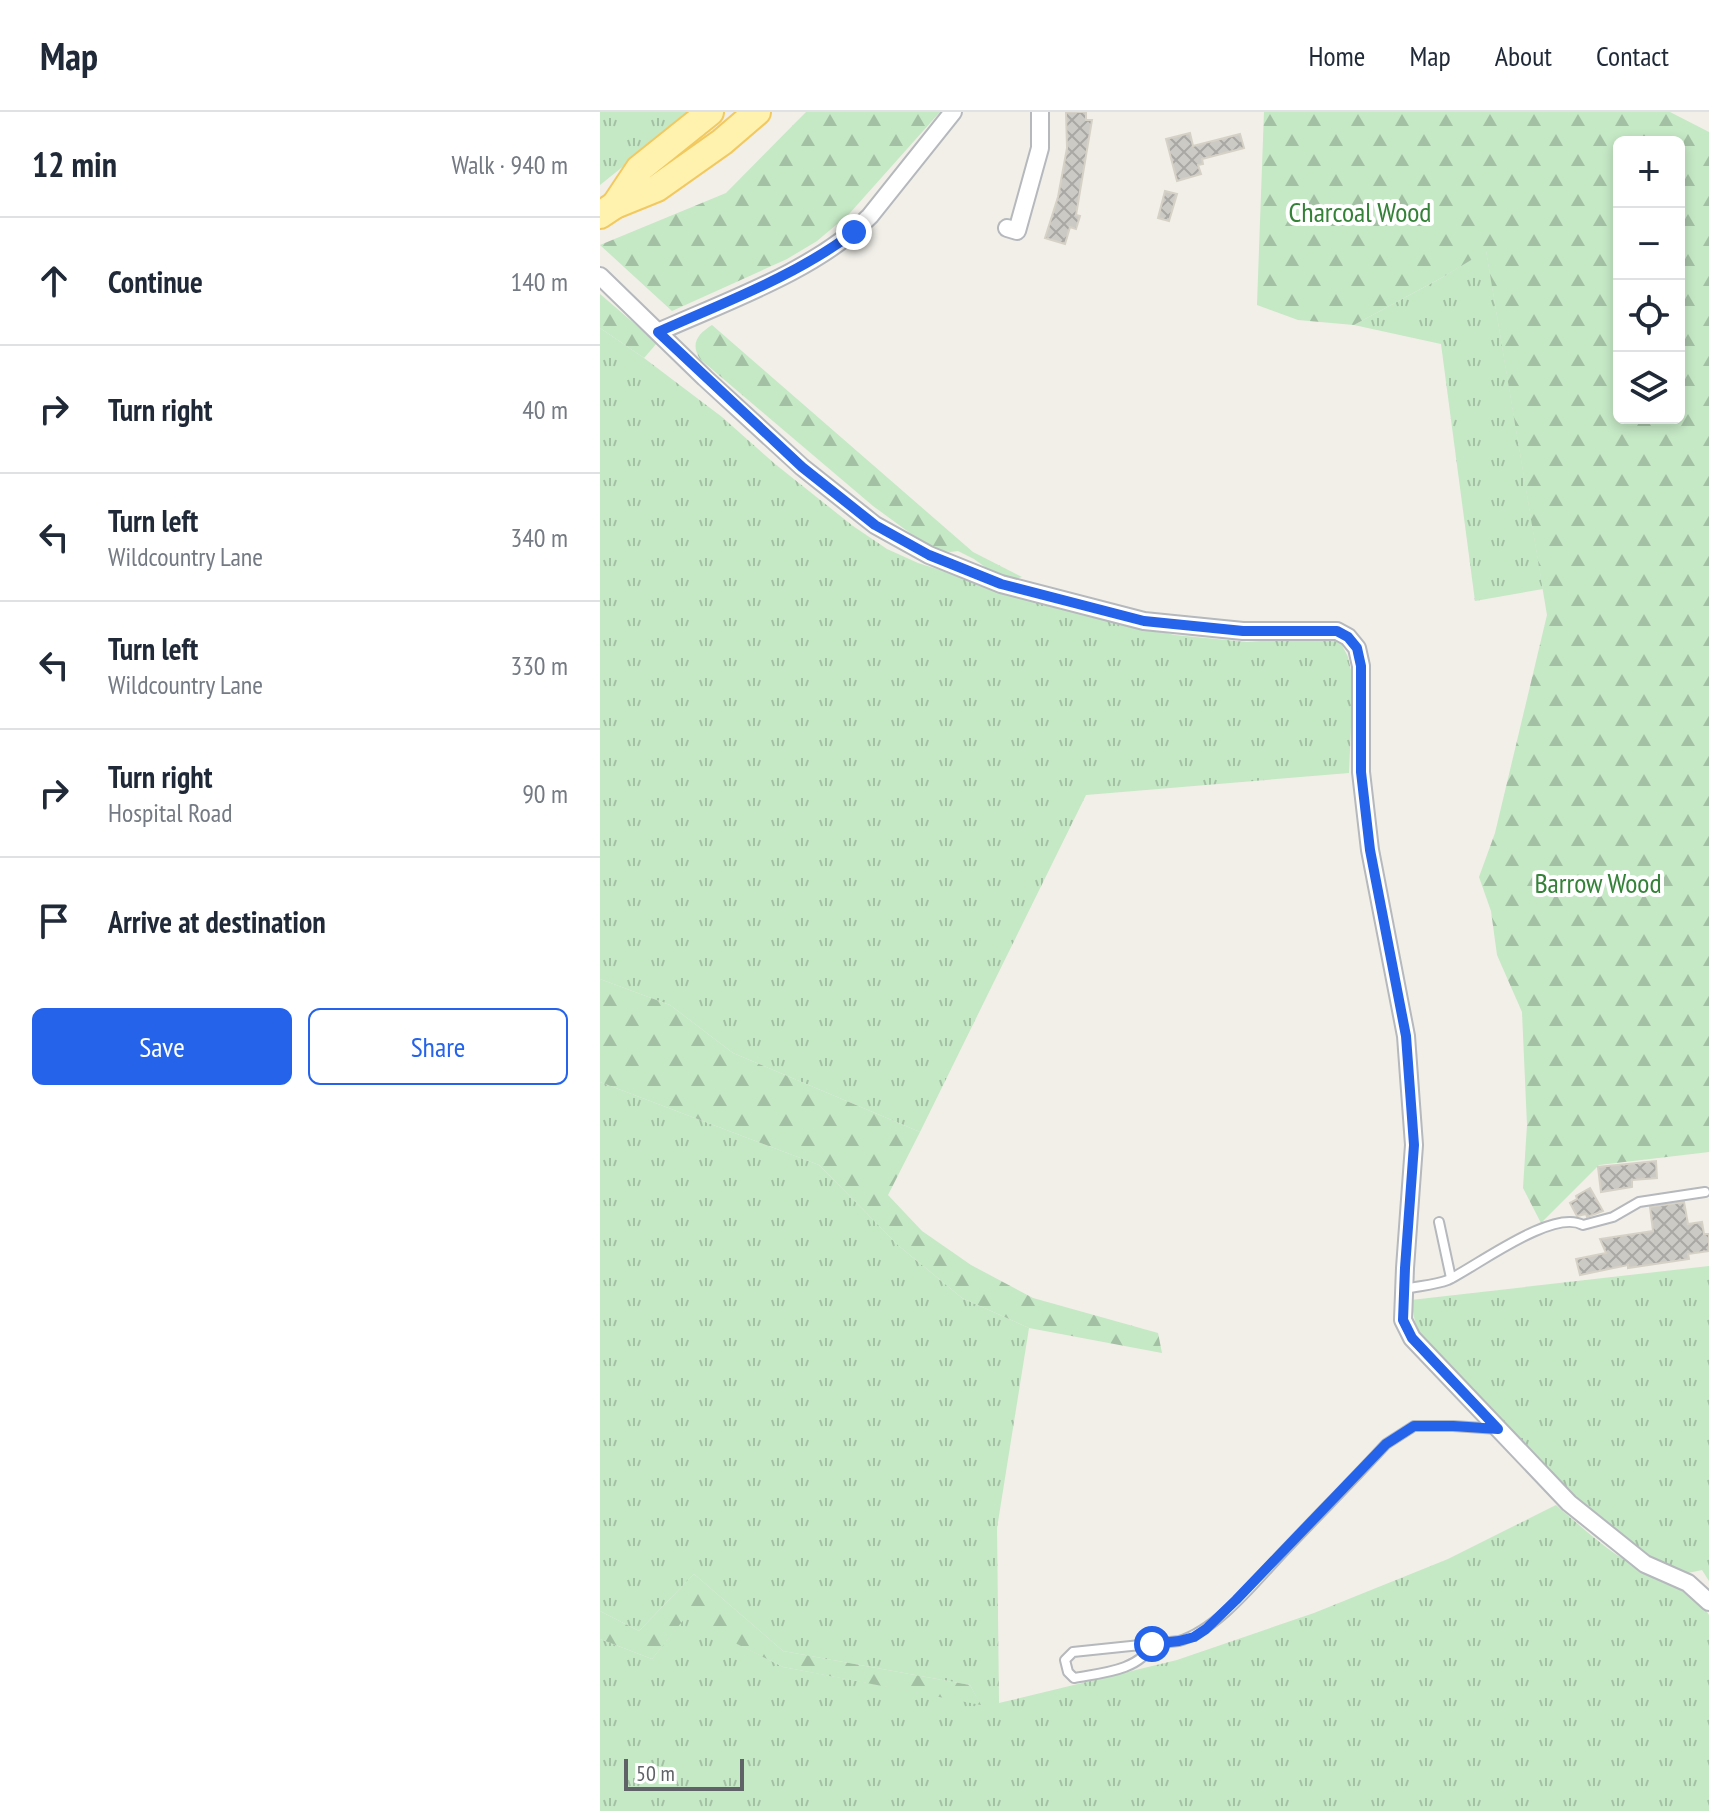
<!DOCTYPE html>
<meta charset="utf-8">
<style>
:root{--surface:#fff;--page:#f2f2f3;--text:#1f2937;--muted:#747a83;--line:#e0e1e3;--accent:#2563eb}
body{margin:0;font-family:"PT Sans Narrow",sans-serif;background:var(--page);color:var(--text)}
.controls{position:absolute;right:24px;top:24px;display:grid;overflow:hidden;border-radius:12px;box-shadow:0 4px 12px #0003}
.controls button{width:72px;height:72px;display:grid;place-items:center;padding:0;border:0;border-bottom:2px solid var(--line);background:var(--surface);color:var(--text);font:40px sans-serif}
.scale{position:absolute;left:24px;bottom:20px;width:120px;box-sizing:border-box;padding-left:8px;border:4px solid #5f6368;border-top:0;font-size:22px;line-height:28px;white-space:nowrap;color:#5f6368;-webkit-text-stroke:6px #fff;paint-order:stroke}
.stop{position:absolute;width:24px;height:24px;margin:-18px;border:6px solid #2563eb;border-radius:50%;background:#fff}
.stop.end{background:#2563eb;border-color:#fff;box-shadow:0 2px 8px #0008}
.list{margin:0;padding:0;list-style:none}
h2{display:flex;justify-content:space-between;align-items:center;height:104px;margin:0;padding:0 32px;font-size:34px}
h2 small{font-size:26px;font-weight:400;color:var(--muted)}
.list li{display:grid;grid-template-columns:52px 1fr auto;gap:24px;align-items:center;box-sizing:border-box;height:128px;padding:0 32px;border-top:2px solid var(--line)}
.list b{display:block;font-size:30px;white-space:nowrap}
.list p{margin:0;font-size:26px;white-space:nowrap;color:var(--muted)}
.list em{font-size:26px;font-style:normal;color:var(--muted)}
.actions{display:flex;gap:16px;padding:24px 32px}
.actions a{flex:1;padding:18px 0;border:2px solid var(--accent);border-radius:12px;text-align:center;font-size:28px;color:var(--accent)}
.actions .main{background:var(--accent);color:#fff}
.icon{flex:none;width:44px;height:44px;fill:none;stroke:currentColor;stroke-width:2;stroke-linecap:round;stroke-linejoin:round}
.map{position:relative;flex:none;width:1109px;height:1699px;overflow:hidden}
header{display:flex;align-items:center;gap:48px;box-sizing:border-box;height:112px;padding:0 40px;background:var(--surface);border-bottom:2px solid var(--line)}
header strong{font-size:38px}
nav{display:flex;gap:44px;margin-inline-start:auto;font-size:28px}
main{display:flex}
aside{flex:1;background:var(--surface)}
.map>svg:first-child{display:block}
.grass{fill:url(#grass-tufts)}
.forest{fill:url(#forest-firs);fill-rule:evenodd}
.building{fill:url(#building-cross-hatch);stroke:#d6d1c6;stroke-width:2}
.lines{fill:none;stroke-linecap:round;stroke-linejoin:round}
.service-casing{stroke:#b5b8bc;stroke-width:12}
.minor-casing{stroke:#b5b8bc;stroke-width:20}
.primary-casing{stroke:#f2c960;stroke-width:30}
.service{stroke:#fff;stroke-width:8}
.minor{stroke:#fff;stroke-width:16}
.primary{stroke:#fff2af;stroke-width:26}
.route{stroke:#2563eb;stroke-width:10}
.labels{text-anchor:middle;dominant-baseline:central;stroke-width:8;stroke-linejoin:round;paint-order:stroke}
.park-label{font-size:28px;fill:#348238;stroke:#fff}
</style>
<header>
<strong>Map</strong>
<nav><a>Home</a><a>Map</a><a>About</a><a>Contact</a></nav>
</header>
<main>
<aside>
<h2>12 min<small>Walk · 940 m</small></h2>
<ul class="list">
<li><svg class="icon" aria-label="ahead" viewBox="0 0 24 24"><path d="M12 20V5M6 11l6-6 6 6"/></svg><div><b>Continue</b></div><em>140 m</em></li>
<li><svg class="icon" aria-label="right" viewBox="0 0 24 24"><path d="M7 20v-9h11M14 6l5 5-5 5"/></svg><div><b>Turn right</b></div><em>40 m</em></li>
<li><svg class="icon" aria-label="left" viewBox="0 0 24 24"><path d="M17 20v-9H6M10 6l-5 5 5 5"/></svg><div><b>Turn left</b><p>Wildcountry Lane</p></div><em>340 m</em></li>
<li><svg class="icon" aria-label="left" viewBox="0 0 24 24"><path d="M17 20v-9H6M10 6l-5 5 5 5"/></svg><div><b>Turn left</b><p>Wildcountry Lane</p></div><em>330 m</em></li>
<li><svg class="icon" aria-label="right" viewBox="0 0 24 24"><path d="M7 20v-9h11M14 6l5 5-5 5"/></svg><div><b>Turn right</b><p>Hospital Road</p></div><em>90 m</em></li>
<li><svg class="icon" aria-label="arrive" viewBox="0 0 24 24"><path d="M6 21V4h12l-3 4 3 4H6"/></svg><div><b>Arrive at destination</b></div></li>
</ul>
<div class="actions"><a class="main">Save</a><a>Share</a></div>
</aside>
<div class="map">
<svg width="1109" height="1699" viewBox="0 0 1109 1699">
<defs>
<pattern id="grass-tufts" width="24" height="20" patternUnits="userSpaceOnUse" patternTransform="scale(2)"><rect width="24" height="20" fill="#c5e8c5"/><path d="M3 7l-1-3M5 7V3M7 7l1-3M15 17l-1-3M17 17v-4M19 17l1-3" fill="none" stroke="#a3c0a4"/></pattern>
<pattern id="forest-firs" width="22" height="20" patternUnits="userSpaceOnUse" patternTransform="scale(2)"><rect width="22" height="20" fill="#c5e8c5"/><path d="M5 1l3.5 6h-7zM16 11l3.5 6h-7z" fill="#a3c0a4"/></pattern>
<pattern id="building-cross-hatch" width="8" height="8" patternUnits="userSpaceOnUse" patternTransform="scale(2)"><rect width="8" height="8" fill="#cccac5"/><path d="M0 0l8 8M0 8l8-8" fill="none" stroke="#a9a8a4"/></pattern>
</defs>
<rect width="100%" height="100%" fill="#f1efe8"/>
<g class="grass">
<path d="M0,0H88L51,32L0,73Z"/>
<path d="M886,138L943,477L875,489L841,232L754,213L843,165Z"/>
<path d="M0,216L44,246L122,305L175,352L253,414L287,437L318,451L359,464L524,512L575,523L647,530L706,526L733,528L742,533L748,545L753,567L749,661L486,683L320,1020L133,941L70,893L0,867Z"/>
<path d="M0,970L219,1053L299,1134L362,1186L429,1216L397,1416L399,1591L577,1548L714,1501L848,1447L956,1393C975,1409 994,1427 1014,1441C1044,1462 1090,1470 1109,1503V1699H0V1527L52,1547L85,1505L183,1555L380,1592L370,1573L183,1539L94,1462L39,1519L0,1499Z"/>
<path d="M1109,1154V1469L1102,1458L1083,1462L1048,1446L983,1394L908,1319L879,1284L820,1222L815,1210L811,1188Z"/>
</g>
<g class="forest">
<path d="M206,0H340L249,102L217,129L187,147L72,199L0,133L126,81Z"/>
<path d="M664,0H1070L1109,20V1040L999,1053L941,1111L923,1076L927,1013L922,900L897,843L891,799L879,765L895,721L947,503L886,139L843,165L754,213L698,208L657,193ZM1019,30H1079V306H1019Z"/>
<path d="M0,182L57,231L44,246L0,216Z"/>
<path d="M112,213L373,440L422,465L415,467L392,460L374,447L358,439L350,440L338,438L310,421L273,394L100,247C90,231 98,222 112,213Z"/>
<path d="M0,867L70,893L133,941L320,1020L288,1083L322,1119L371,1153L433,1186L558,1221L562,1241L429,1216L362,1186L299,1134L219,1053L0,970Z"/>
<path d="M94,1462L183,1539L370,1573L381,1593L183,1555L85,1506L52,1547L0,1527V1499L39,1519Z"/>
</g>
<g class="building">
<path d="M466,0H486V8H492L476,103L480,104L476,117L470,115L465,132L445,126L458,85L467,36Z"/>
<path d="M590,21L593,34L640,22L644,36L602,47L603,52L598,53L601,62L577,69L566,27Z"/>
<path d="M565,79L577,82L569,109L558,106Z"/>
<path d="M1056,1049L1057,1066L1032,1068V1075L1001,1080L998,1055Z"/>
<path d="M990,1076L1003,1099L987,1105L986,1102L977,1104L970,1091L977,1087L976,1084Z"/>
<path d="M1084,1090L1088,1112L1102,1110L1104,1122H1109V1139L1088,1142L1089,1147L1028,1156V1153L980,1163L976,1147L1006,1141L1000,1127L1053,1119L1050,1095Z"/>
</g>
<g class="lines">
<defs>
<g id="service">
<path d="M839,1110L851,1166"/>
<path d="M805,1177C818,1174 835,1173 848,1168C877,1154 953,1096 983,1113L1013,1105L1039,1090L1105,1080"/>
<path d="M552,1532C540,1559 500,1561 474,1566L468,1560L465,1548L473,1540L579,1529C619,1517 658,1466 687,1436C720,1401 754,1367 786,1332L814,1314H853L898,1317"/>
</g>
<g id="minor">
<path d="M407,116L417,119L440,36V0"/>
<path d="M0,164L105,266L202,355L275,413L329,443L401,472L544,509L643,519H737L748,525L757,536L761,554V660L770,738L806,924L814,1033L805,1156L803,1208L812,1226L969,1391L1045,1452L1088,1471L1109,1490"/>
<path d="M58,220C127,189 217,158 270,104L353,0"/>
</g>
<g id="primary">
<path d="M15,93L39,57L110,0"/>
<path d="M0,103L15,93L57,76L122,30L157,0"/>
</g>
</defs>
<use href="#service" class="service-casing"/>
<use href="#minor" class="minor-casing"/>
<use href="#primary" class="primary-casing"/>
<use href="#service" class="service"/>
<use href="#minor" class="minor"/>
<use href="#primary" class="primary"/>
</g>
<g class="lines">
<path class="route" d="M254,120C196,164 125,190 58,220L202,355L275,413L329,443L401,472L544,509L643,519H737L748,525L757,536L761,554V660L770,738L806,924L814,1033L805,1156L803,1208L812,1226L898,1317L853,1314H814L786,1332L636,1488L606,1517L594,1525L579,1529L552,1532"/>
</g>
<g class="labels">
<g class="park-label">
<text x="760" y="99">Charcoal Wood</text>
<text x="998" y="770">Barrow Wood</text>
</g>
</g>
</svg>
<div class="controls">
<button>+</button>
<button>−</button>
<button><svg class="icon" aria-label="locate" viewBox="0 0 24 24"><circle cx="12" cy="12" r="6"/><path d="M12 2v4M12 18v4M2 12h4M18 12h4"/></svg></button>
<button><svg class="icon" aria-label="layers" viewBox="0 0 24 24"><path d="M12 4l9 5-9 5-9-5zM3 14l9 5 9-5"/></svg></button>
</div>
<div class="scale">50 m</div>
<div class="stop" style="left:552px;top:1532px"></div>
<div class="stop end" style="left:254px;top:120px"></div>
</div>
</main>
